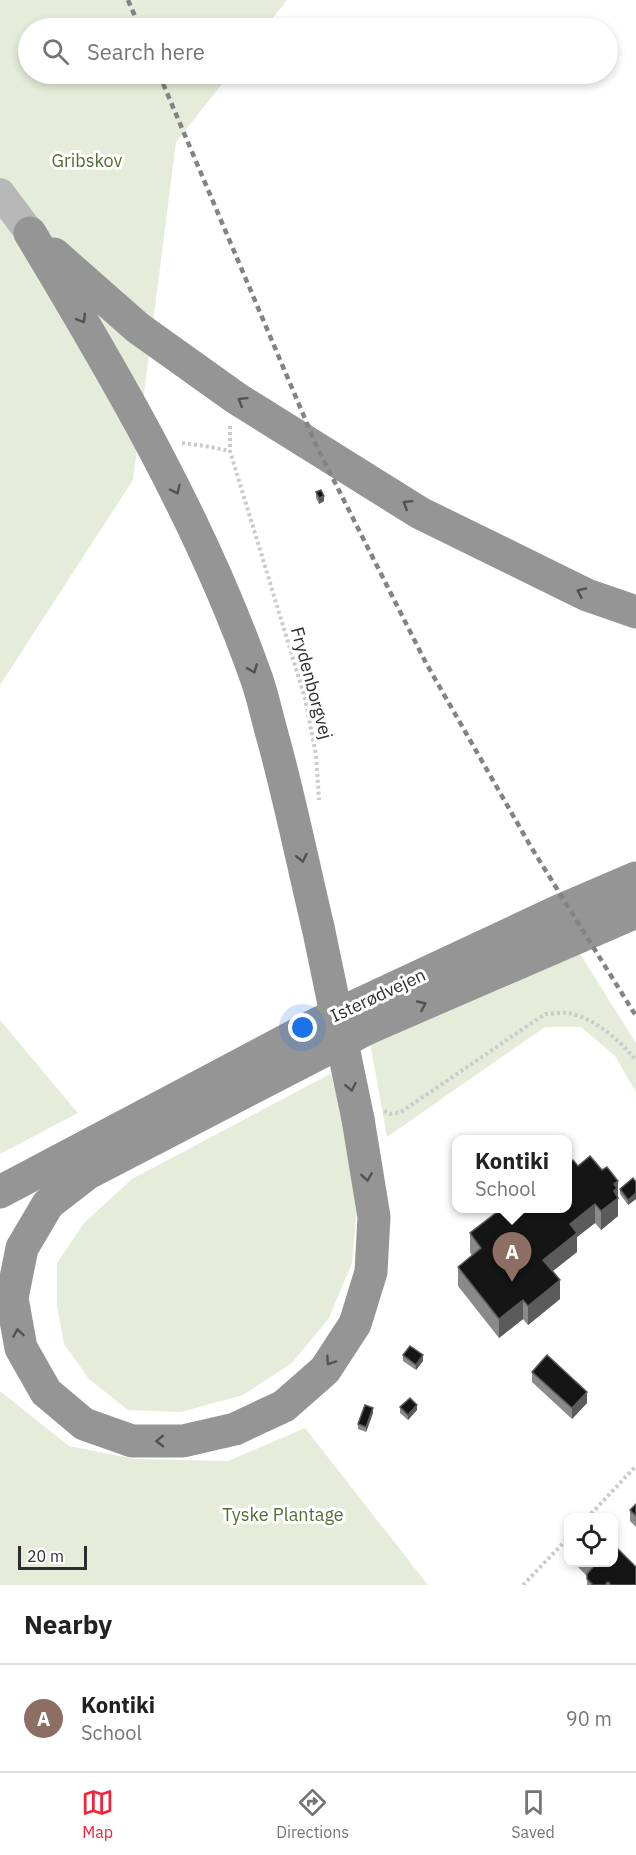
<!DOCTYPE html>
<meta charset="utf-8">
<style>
:root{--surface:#fff;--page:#f2f2f2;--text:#202124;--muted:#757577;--line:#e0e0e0;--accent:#f52139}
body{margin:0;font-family:"IBM Plex Sans",sans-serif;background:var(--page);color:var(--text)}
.controls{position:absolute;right:18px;bottom:18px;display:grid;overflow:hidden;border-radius:12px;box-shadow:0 3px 9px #0003}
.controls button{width:54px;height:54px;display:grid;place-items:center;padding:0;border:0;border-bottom:2px solid var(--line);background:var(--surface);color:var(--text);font:30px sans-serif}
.scale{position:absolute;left:18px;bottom:15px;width:69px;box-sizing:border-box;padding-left:6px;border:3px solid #2e2e2e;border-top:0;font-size:16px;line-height:21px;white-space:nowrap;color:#2e2e2e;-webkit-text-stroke:4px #fff;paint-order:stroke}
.you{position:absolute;left:303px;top:1028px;width:21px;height:21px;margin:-15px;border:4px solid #fff;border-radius:50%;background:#1a73e8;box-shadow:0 0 0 9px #1a73e833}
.badge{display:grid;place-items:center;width:39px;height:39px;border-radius:50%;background:var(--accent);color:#fff;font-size:20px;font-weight:700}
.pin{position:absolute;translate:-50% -50px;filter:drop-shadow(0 2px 3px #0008)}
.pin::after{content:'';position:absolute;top:32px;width:21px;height:18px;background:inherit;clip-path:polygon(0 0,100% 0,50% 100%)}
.popup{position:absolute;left:452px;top:1135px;width:120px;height:78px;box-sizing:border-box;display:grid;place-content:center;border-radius:12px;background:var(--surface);filter:drop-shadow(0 2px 4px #0005);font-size:20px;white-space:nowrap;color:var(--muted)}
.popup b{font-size:22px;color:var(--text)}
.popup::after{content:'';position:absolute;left:50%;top:100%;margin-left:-12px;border:12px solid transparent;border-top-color:var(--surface)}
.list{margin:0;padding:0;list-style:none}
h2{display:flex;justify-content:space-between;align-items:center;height:78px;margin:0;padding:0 24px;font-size:26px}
h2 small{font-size:20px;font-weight:400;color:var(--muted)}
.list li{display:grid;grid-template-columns:39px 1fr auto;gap:18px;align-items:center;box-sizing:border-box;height:108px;padding:0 24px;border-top:2px solid var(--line)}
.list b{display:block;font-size:22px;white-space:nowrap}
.list p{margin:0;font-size:20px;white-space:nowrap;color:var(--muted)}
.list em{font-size:20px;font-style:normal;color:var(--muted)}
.icon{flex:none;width:33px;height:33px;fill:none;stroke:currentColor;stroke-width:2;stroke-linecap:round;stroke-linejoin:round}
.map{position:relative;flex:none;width:636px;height:1585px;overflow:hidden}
.search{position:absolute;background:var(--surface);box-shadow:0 3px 9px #0003;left:18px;right:18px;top:18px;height:66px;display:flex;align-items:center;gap:15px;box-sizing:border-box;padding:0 21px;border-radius:33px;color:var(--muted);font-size:22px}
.sheet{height:186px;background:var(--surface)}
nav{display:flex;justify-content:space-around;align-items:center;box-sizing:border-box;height:84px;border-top:2px solid var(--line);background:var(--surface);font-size:16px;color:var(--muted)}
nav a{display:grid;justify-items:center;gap:3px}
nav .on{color:var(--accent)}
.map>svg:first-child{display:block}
.green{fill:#e5edda}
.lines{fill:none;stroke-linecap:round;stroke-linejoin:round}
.path{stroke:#cbcbcb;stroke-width:4;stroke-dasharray:3 3;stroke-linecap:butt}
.secondary{stroke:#b8b8b8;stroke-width:30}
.highway{stroke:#959595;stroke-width:33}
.rail{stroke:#838383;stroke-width:4.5;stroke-dasharray:6 4.5;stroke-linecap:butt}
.highway-bridge{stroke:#959595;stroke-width:33}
.wall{fill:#8a8a8a}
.shaded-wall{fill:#5b5b5b}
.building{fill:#151515;stroke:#5b5b5b;stroke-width:1.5}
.oneway{stroke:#525252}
.labels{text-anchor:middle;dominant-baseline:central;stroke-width:6;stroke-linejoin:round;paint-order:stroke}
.park-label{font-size:18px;fill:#536e37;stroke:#fff}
.street-label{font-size:18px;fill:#2e2e2e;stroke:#fff}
</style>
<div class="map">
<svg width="636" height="1585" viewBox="0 0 636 1585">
<rect width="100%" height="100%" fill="#fff"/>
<g class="green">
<path d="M0,0H287L265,28H28V74H230L176,142L133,480L0,685Z"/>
<path d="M577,949L636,1043V1092L615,1056L581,1027H545L387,1137L370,1043Z"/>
<path d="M0,1020L78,1113L0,1154Z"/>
<path d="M332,1073L358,1196L352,1263L329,1318L292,1363L243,1395L181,1412L128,1410L89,1379L64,1344L57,1306V1263L84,1223L132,1179Z"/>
<path d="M0,1391L69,1446L135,1459L228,1461L305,1428L428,1585H0Z"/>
</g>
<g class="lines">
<g class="path">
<path d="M230,426V451L305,698L316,755L319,800"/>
<path d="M182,443L205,446L230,451"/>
<path d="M384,1111L390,1114L401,1112L545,1014C553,1014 562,1012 569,1013C596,1019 619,1040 636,1060"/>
<path d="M587,1518L636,1466"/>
<path d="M523,1585L568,1538"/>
</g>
<path class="secondary" d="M0,193L30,233"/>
<g class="highway">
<path d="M30,233C116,376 200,519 256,677C263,696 267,718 273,738C290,800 303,864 318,927"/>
<path d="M54,254L138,328L236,398L420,513L587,595L636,612"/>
<path d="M358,1119L374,1217L371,1272L355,1324L325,1370L284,1406L235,1429L183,1441H132L84,1424L46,1392L21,1348L12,1298L22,1248L48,1204L88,1173L368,1028L636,912"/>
<path d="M0,1192L317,1024L559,911L636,878"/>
</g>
<g class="rail">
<path d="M128,0L140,28"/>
<path d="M159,74L317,447L426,663L531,847L636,1016"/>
</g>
<path class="highway-bridge" d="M318,927L358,1119"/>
</g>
<g class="wall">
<path d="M316,492L324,501L319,504L316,498Z"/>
<path d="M578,1166L618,1197V1216L601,1230L595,1223L577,1237V1252L552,1271L560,1299L528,1325L523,1319L499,1338L458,1286V1267L472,1256L470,1252V1233L567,1209Z"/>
<path d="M636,1182V1199L628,1205L620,1194V1189Z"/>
<path d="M403,1355L423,1361L416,1370L403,1361Z"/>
<path d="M532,1372L587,1403L572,1419L532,1382Z"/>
<path d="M400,1407L417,1410L408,1420L400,1413Z"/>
<path d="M373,1413L366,1432L358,1429V1424Z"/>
<path d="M636,1504V1527L630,1521V1510Z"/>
<path d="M574,1563H614L636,1585H587V1576Z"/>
</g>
<g class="shaded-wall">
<path d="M324,496V501L319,504V498Z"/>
<path d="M618,1181V1216L601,1230V1211L614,1184Z"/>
<path d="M636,1193V1199L628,1205V1200Z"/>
<path d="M595,1204V1223L577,1237V1252L543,1279V1260L570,1224Z"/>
<path d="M560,1280V1299L528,1325V1306Z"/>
<path d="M523,1300V1319L499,1338V1319Z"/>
<path d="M423,1355V1361L416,1370V1365Z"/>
<path d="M587,1392V1403L572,1419V1408Z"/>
<path d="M417,1405V1410L408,1420V1415Z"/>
<path d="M373,1408V1413L366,1432V1427Z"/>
</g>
<g class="building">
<path d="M321,490L324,496L319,498L316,492Z"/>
<path d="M590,1156L602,1170L607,1167L618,1181L614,1184L617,1188L614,1191L618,1198L601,1211L595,1204L570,1224L577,1233L543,1260L560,1280L528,1306L523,1300L499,1319L458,1267L481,1248L470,1233L501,1209H567V1165L573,1160L578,1166Z"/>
<path d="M633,1178L636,1182V1193L628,1200L620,1189Z"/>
<path d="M410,1346L423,1355L416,1365L403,1355Z"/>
<path d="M547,1355L587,1392L572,1408L532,1372Z"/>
<path d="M410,1398L417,1405L408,1415L400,1407Z"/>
<path d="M365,1405L373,1408L366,1427L358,1424Z"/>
<path d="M636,1504V1516L630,1510Z"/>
<path d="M614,1545L636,1567V1585H611L608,1582L605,1585H593L587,1579V1574L593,1567L588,1563H614Z"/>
</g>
<defs><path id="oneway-chevron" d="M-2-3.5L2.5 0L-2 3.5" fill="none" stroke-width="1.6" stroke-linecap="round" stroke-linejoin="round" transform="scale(1.5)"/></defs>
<g class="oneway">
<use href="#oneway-chevron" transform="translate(82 319) rotate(59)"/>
<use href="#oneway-chevron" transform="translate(242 401) rotate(-148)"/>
<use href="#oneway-chevron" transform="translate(176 490) rotate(64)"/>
<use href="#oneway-chevron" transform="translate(407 504) rotate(-148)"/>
<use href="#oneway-chevron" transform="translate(581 592) rotate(-155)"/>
<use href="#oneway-chevron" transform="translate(253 669) rotate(69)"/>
<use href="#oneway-chevron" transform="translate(302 858) rotate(77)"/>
<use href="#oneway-chevron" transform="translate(422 1005) rotate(-24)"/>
<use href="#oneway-chevron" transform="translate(351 1087) rotate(78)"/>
<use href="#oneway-chevron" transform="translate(367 1177) rotate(81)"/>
<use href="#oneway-chevron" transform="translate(18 1333) rotate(-99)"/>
<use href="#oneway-chevron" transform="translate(330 1361) rotate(124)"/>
<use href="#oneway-chevron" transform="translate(160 1441) rotate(179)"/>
</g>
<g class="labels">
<g class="park-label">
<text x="87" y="160">Gribskov</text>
<text x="283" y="1514">Tyske Plantage</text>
</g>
<g class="street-label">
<text transform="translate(312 683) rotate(75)">Frydenborgvej</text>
<text transform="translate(378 995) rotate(-25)">Isterødvejen</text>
</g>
</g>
</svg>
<div class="controls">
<button><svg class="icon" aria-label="locate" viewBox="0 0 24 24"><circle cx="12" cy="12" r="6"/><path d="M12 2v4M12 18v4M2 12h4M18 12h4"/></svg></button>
</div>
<div class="scale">20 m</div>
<div class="you"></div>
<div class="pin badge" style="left:512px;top:1282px;background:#8d6e63">A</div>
<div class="popup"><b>Kontiki</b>School</div>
<div class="search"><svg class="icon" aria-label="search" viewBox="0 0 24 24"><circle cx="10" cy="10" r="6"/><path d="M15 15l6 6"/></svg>Search here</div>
</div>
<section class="sheet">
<h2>Nearby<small></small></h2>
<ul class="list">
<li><span class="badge" style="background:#8d6e63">A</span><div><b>Kontiki</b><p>School</p></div><em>90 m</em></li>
</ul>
</section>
<nav>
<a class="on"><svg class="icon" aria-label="map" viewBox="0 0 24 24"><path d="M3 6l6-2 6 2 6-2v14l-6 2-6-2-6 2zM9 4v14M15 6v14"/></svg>Map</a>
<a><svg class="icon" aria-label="directions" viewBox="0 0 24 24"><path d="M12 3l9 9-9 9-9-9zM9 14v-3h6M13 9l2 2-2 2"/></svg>Directions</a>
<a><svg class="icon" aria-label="saved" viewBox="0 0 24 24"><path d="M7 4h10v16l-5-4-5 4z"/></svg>Saved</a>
</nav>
